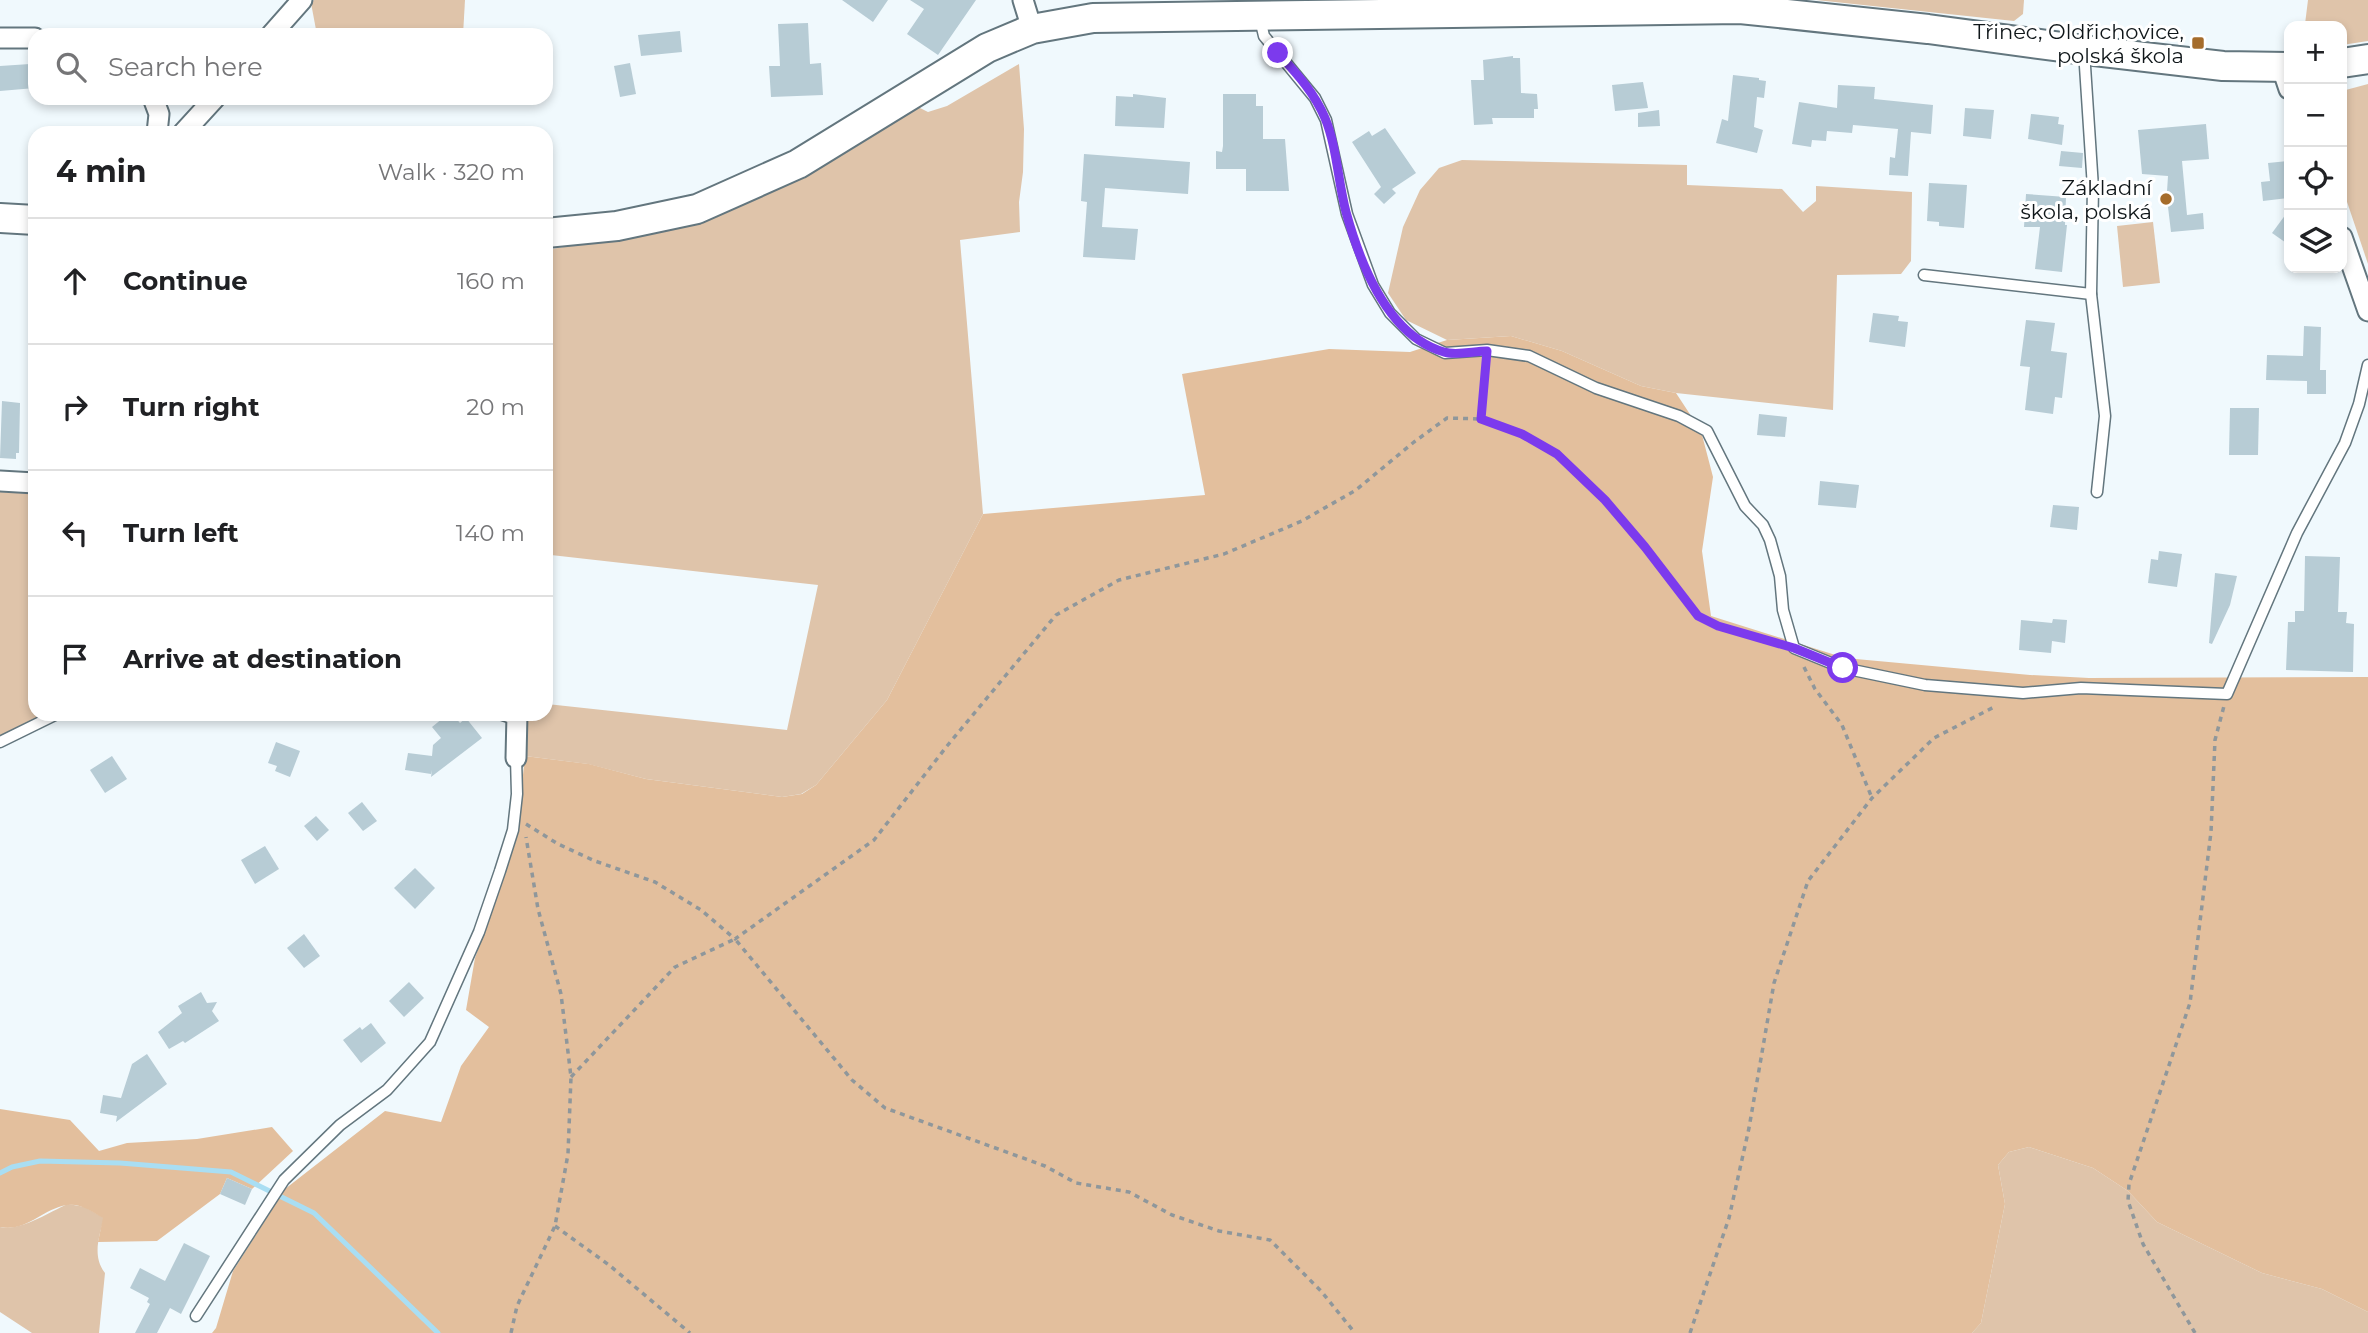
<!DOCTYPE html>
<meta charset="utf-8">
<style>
:root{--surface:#fff;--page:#f2f2f2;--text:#202124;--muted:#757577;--line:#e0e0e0}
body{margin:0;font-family:Montserrat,sans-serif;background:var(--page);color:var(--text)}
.controls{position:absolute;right:21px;top:21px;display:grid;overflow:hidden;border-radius:14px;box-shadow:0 4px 10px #0003}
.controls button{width:63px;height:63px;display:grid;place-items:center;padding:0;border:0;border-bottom:2px solid var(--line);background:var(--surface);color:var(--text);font:35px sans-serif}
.stop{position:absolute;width:21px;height:21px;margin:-16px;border:5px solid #7c3aed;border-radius:50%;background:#fff}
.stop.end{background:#7c3aed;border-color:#fff;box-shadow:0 2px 7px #0008}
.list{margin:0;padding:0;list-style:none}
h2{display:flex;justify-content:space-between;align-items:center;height:91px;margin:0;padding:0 28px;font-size:30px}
h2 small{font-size:23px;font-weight:400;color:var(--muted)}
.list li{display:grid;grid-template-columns:46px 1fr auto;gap:21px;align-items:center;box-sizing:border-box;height:126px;padding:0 28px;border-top:2px solid var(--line)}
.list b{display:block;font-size:26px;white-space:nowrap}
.list em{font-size:23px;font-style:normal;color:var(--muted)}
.icon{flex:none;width:38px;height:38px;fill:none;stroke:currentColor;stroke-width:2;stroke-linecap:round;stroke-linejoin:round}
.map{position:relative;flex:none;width:2368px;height:1333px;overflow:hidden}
.search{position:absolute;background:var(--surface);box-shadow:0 4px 10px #0003;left:28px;top:28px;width:525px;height:77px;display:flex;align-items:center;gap:18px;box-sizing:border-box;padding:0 24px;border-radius:21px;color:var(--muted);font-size:26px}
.panel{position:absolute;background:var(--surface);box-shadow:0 4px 10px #0003;left:28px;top:126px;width:525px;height:595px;border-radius:21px}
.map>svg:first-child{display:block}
.green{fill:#dfc4aa;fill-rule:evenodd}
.forest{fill:#e3bf9d}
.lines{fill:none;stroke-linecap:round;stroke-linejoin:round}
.stream{stroke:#a9def3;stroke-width:5}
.building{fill:#b7ccd5}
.lane-casing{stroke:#63767e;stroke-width:13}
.street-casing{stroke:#63767e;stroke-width:23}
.secondary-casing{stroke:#63767e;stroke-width:32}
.path{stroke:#8f979b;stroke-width:3.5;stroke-dasharray:5 5;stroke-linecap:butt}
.lane{stroke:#fff;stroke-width:10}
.street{stroke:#fff;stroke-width:19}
.secondary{stroke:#fff;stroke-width:28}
.route{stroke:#7c3aed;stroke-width:9}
.poi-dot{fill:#a56c2b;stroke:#fff;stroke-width:2.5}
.labels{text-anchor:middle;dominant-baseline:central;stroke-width:6;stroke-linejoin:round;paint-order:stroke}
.poi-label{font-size:21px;fill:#0f1619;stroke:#fff;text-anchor:end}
</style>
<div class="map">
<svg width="2368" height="1333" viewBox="0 0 2368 1333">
<rect width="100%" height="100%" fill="#f0f9fd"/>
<g class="green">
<path d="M314,0H465L463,35H317L311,3Z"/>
<path d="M1816,0H2024L2023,14L2014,21Z"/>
<path d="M2308,0H2368V41L2342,45V26H2307L2305,24Z"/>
<path d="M1019,64L1024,129L1023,172L1019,202L1020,232L960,240L983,514L887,700L816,785L801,794L782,797L646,779L588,764L525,756V714H546V253L552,249L669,229L759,198L851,150L918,107L928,112L947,106ZM551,555L818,585L787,730L547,704Z"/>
<path d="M2368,84V264L2342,187V91Z"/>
<path d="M1462,160L1687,165V185L1782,189L1803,212L1816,201V186L1912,192L1911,261L1901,274L1837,275L1833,410L1676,393L1641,386L1562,351L1511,336L1447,340L1406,320L1388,293L1403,227L1420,190L1439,168Z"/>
<path d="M2153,222L2160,283L2123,287L2117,226Z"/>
<path d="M0,492L35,494V714H47L0,736Z"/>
<path d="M2029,1147L2093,1168L2128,1191L2157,1222L2262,1273L2322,1289L2368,1312V1333H1972L1981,1323L2005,1204L1998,1165L2009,1152Z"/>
<path d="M68,1204L85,1207L104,1218C99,1237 92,1256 105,1273L99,1333H32L0,1312V1227C22,1231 47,1213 68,1204Z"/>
</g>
<g class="forest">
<path d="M1511,336L1562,351L1641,386L1676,393L1701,431L1713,477L1702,551L1711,616L1845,658L2030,675L2089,678L2368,677V1312L2322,1289L2262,1273L2157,1222L2128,1191L2093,1168L2029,1147L2009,1152L1998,1165L2005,1204L1981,1323L1972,1333H212L216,1328L233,1271L285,1189L385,1111L441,1122L461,1066L489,1027L466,1010L475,958L516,840L525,756L589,764L646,779L782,797L802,794L816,785L887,700L983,514L1205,495L1182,374L1329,349L1410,352L1447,340Z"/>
<path d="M0,1109L70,1120L99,1151L127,1143L197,1139L272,1127L293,1151L252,1189L227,1178L220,1194L157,1241L98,1242L103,1218C93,1212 80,1203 67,1205C42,1209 27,1232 0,1227Z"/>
</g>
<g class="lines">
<path class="stream" d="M0,1173L12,1167L40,1161L120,1163L231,1172L314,1213L438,1333"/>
</g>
<g class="building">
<path d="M842,0H888L873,22Z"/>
<path d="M910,0H976L938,55L907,34L924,9Z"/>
<path d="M808,23L810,64L821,63L823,95L771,97L769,66H780L778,24Z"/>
<path d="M680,31L682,52L641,56L638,35Z"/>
<path d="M1513,56V58H1520L1521,93L1537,94L1538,109H1534V118H1492L1493,124L1474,125L1471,80H1484L1483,60Z"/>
<path d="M630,63L636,94L620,97L614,66Z"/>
<path d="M30,64L35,66V88L0,91V66Z"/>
<path d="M1733,75L1759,78V80L1766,81L1764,98L1757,97L1754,127L1763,130L1757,153L1716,143L1722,119L1728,121Z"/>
<path d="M1643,82L1648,108L1615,111L1612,85Z"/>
<path d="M1838,85L1875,87L1874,99L1933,105L1931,134L1911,132L1908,176L1889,175L1890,157L1895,158L1898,129L1853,125L1852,133L1827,131L1826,141L1812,140L1811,147L1792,144L1799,102L1837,108Z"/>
<path d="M1133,94L1166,98L1164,128L1115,126L1116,96L1133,97Z"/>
<path d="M1223,94H1256V106H1263V139H1285L1289,191H1246V169H1216V151L1222,152L1223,146Z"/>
<path d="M1965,108L1994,110L1991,139L1963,136Z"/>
<path d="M1659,110L1660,126L1638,127V113Z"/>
<path d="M2031,114L2059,117L2058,124L2064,125L2062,145L2028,139Z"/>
<path d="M2206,124L2209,159L2182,161L2187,215L2203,213L2204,229L2171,232L2168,207H2166L2168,176L2142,174L2138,130Z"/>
<path d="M1385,128L1416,173L1392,189L1396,193L1384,204L1374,194L1381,187L1352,142L1369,131L1372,136Z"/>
<path d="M2061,151L2083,153L2082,168L2059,166Z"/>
<path d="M1084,154L1190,162L1188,194L1105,188L1102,227L1138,229L1135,260L1083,257L1087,202L1081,201Z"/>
<path d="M2289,161V198L2263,201L2261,182L2270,181L2268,163Z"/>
<path d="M1929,183L1967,185L1964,228L1939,226V222L1927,221Z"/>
<path d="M2026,194L2066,197L2065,225H2067L2062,272L2035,269L2040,227H2024Z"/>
<path d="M2289,210V245L2272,233Z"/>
<path d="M1873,313L1899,316L1898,321L1908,322L1905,347L1869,342Z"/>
<path d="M2026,320L2055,323L2051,351L2067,353L2062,398L2055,397L2053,414L2025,410L2030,367L2020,366Z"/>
<path d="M2304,326L2321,327L2320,370H2326V394H2307V381L2266,380L2267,355L2303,356Z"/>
<path d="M2,401L20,403L19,453H16V459L0,458Z"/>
<path d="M2230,408H2259L2258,455H2229Z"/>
<path d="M1759,414L1787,417L1785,437L1757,435Z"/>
<path d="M1820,481L1859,485L1856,508L1818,505Z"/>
<path d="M2053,505L2079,507L2077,530L2050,527Z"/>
<path d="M2159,551L2182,554L2177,587L2148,583L2151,559L2158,560Z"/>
<path d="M2305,556L2340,557L2338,612H2347L2346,623L2354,624L2353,672L2286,670L2288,622H2295V611H2304Z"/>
<path d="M2215,573L2237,576L2230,605L2212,644L2209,643Z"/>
<path d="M2053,619L2067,620L2065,643L2052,641L2051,653L2019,650L2021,620L2052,623Z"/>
<path d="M448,714H452L460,723L466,718L482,738L431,777L432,770L431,774L405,770L408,753L432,756L433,745L441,738L432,727Z"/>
<path d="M276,742L300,751L290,777L275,771L277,766L268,763Z"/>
<path d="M112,756L127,779L105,793L90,770Z"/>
<path d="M362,802L377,821L363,831L348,813Z"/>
<path d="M316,816L329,830L317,841L304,826Z"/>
<path d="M265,846L279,869L255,884L241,860Z"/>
<path d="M415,868L435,888L415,909L394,888Z"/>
<path d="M304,934L320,956L304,968L287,948Z"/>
<path d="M409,982L424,998L404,1017L389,1001Z"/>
<path d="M201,992L207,1003L217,1002L212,1011L219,1021L185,1043L183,1041L169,1049L158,1032L182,1013L178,1006Z"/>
<path d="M371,1023L386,1043L361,1063L343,1040L360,1027L362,1030Z"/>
<path d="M147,1054L167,1084L116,1122L117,1116L100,1113L103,1095L121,1098L132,1064Z"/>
<path d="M227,1178L252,1189L245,1205L220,1194Z"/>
<path d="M184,1243L210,1256L181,1314L170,1308L157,1333H135L150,1304L147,1302L149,1298L130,1288L140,1268L165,1281Z"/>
</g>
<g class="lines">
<defs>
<g id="lane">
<path d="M1260,19L1264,36L1315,98L1326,120L1347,214L1373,285L1390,313L1416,339L1445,353L1487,350L1529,356L1596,388L1679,416L1707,431L1745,506L1763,525L1770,540L1780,576L1783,610L1794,648L1843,668L1925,685L2023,693L2081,688L2227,694L2297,533L2345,443L2359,404L2368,365"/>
<path d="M2084,51L2093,188L2091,294L2105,416L2097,492"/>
<path d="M1924,275L2091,294"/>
<path d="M500,714L517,720"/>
<path d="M0,742L57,714"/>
<path d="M196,1316L284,1180L340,1125L387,1090L430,1042L479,932L500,871L513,830L517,794L516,758"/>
</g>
<g id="street">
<path d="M1023,0L1032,29"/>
<path d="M271,35L302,0"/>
<path d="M0,38H35"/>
<path d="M2282,68L2289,89"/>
<path d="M153,98L159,114L157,133"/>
<path d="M183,133L215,98"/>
<path d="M2342,237L2368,311"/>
<path d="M0,481L35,483"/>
<path d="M516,758L517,714"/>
</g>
<g id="secondary">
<path d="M2342,63L2368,59"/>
<path d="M0,218L35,220"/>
<path d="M546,233L617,226L697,209L798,164L987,48L1032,29L1093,18L1740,9L1928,29L2084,50L2223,66L2289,67"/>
</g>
</defs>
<use href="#lane" class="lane-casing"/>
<use href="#street" class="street-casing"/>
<use href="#secondary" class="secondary-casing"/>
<g class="path">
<path d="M1481,419C1507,429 1537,437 1558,455C1596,485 1627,524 1657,561C1671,578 1681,603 1699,616C1721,632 1754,636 1780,644"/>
<path d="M1804,667L1815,689L1842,725L1872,798"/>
<path d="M526,824L558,844L595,861L655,882L701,910L735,939L874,840L947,746L1056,615L1119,580L1224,554L1302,521L1356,490L1414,442L1447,418L1481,419L1486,363"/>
<path d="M571,1077L675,967L735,939L852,1080L885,1108L1045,1166L1076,1183L1129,1192L1172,1215L1219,1231L1270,1240L1321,1291L1355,1333"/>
<path d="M555,1226L609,1265L690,1333"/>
<path d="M511,1333L517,1306L555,1226L568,1154L571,1077L561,994L538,909L526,837"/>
<path d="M1690,1333L1729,1218L1749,1128L1774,983L1808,881L1872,798L1934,738L1996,706"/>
<path d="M2195,1333L2143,1244L2128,1201L2129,1184L2190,1003L2211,832L2215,740L2224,706"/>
</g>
<use href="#lane" class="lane"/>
<use href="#street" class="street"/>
<use href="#secondary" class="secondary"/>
</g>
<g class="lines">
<path class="route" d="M1278,53C1296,73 1314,92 1325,118C1337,147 1338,182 1346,212C1360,263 1388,336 1444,352C1456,356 1474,351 1487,351L1481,419L1522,434L1557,454L1605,500L1645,547L1698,616L1718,626L1794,648L1843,668"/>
</g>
<g class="poi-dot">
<rect x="2191" y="36" width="14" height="14" rx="3.5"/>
<circle cx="2166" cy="199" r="7"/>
</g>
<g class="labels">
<g class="poi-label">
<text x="2184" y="31">Třinec, Oldřichovice,<tspan x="2184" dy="24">polská škola</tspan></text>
<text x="2152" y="187">Základní<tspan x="2152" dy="24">škola, polská</tspan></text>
</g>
</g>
</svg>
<div class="controls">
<button>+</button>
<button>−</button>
<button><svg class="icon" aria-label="locate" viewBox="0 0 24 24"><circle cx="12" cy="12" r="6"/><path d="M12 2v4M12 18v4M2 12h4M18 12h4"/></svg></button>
<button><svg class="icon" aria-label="layers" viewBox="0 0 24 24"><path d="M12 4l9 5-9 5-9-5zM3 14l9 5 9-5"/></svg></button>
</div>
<div class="stop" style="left:1843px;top:668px"></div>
<div class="stop end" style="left:1278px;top:53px"></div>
<div class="search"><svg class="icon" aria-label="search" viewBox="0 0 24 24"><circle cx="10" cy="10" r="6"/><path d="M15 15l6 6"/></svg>Search here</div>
<section class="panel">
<h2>4 min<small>Walk · 320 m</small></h2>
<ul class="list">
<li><svg class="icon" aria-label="ahead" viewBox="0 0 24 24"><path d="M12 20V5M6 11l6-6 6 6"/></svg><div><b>Continue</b></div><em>160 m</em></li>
<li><svg class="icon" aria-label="right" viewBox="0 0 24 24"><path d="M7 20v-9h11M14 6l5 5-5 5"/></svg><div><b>Turn right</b></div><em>20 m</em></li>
<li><svg class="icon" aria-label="left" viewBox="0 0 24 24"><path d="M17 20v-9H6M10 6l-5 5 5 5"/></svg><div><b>Turn left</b></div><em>140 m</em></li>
<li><svg class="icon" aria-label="arrive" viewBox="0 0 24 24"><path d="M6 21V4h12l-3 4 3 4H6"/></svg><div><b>Arrive at destination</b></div></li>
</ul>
</section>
</div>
